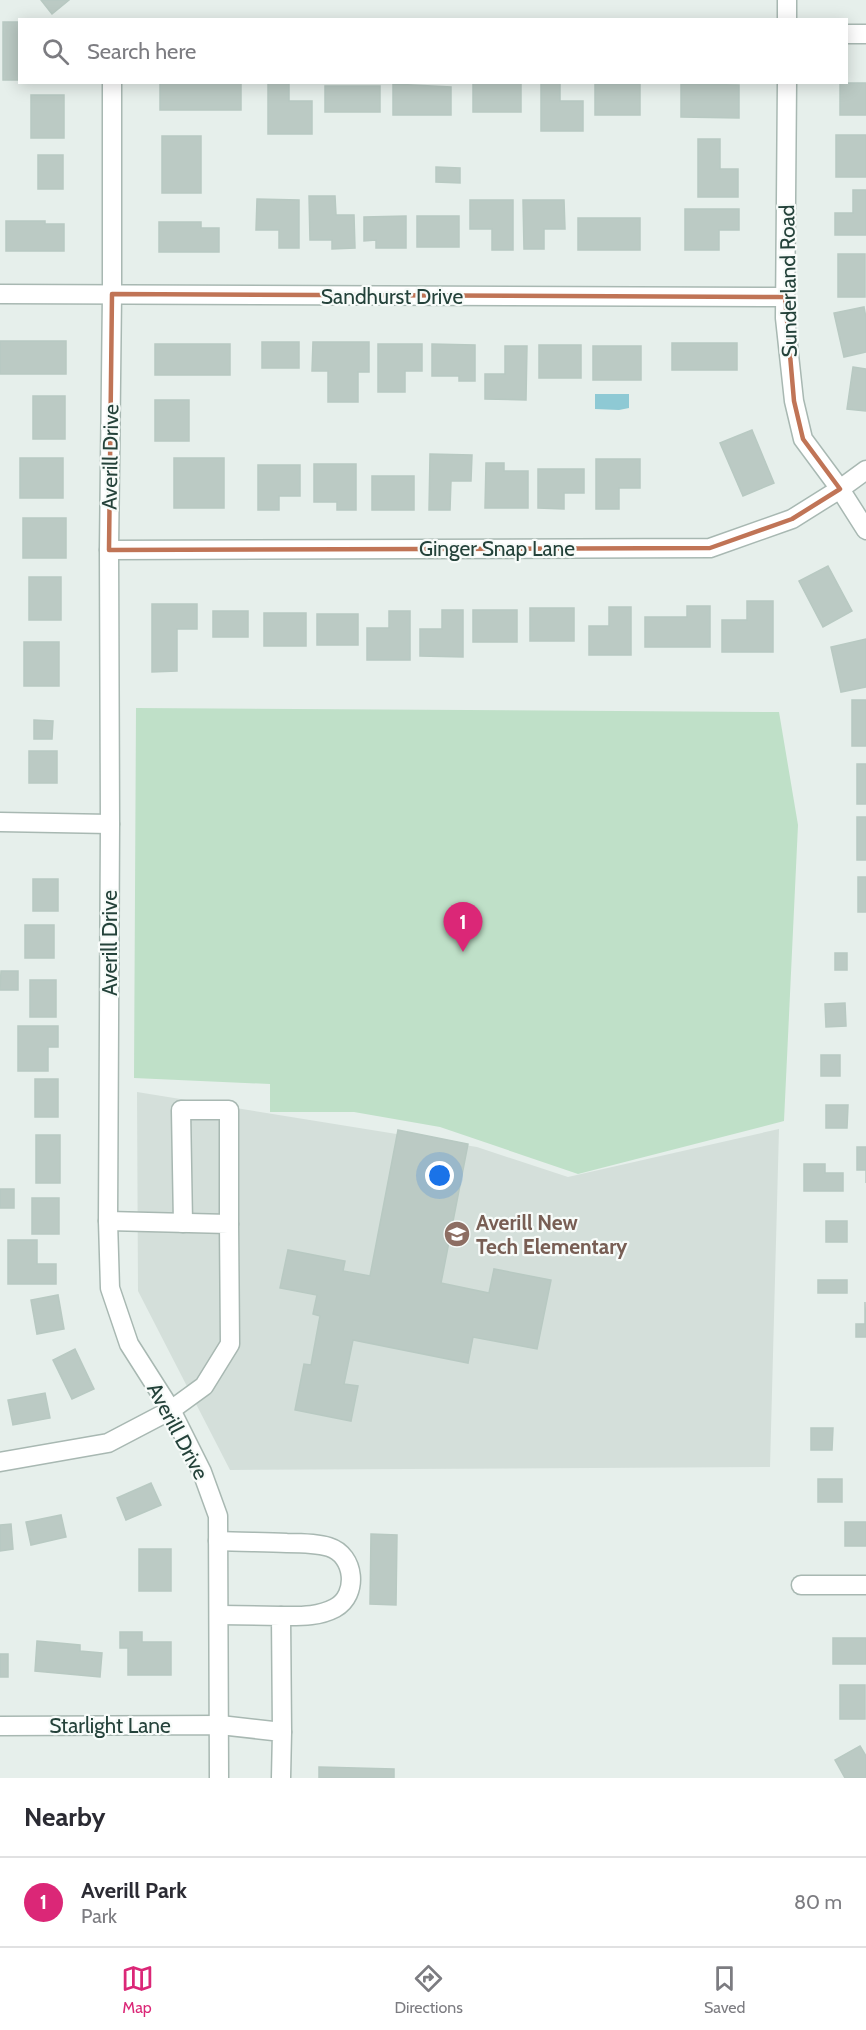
<!DOCTYPE html>
<style>
:root{--surface:#fff;--page:#f2f2f3;--text:#2b2b33;--muted:#7c7c81;--line:#e1e1e2;--accent:#db2777}
body{margin:0;font-family:Cabin,sans-serif;background:var(--page);color:var(--text)}
.you{position:absolute;left:440px;top:1176px;width:21px;height:21px;margin:-15px;border:4px solid #fff;border-radius:50%;background:#1a73e8;box-shadow:0 0 0 9px #1a73e833}
.badge{display:grid;place-items:center;width:39px;height:39px;border-radius:50%;background:var(--accent);color:#fff;font-size:20px;font-weight:700}
.pin{position:absolute;translate:-50% -50px;filter:drop-shadow(0 2px 3px #0008)}
.pin::after{content:'';position:absolute;top:32px;width:21px;height:18px;background:inherit;clip-path:polygon(0 0,100% 0,50% 100%)}
.list{margin:0;padding:0;list-style:none}
h2{display:flex;justify-content:space-between;align-items:center;height:78px;margin:0;padding:0 24px;font-size:26px}
h2 small{font-size:20px;font-weight:400;color:var(--muted)}
.list li{display:grid;grid-template-columns:39px 1fr auto;gap:18px;align-items:center;box-sizing:border-box;height:90px;padding:0 24px;border-top:2px solid var(--line)}
.list b{display:block;font-size:22px;white-space:nowrap}
.list p{margin:0;font-size:20px;white-space:nowrap;color:var(--muted)}
.list em{font-size:20px;font-style:normal;color:var(--muted)}
.icon{flex:none;width:33px;height:33px;fill:none;stroke:currentColor;stroke-width:2;stroke-linecap:round;stroke-linejoin:round}
.map{position:relative;flex:none;width:866px;height:1778px;overflow:hidden}
.search{position:absolute;background:var(--surface);box-shadow:0 3px 15px #0003;left:18px;right:18px;top:18px;height:66px;display:flex;align-items:center;gap:15px;box-sizing:border-box;padding:0 21px;border-radius:0px;color:var(--muted);font-size:22px}
.sheet{height:168px;background:var(--surface)}
nav{display:flex;justify-content:space-around;align-items:center;box-sizing:border-box;height:84px;border-top:2px solid var(--line);background:var(--surface);font-size:16px;color:var(--muted)}
nav a{display:grid;justify-items:center;gap:3px}
nav .on{color:var(--accent)}
.map>svg:first-child{display:block}
.built{fill:#d4dfda}
.green{fill:#bfe0c8}
.water{fill:#8ec9d4}
.building{fill:#bbcac4;stroke:#b8c9c2;stroke-width:1.5}
.lines{fill:none;stroke-linecap:round;stroke-linejoin:round}
.minor-casing{stroke:#a8b8b2;stroke-width:21}
.minor{stroke:#fff;stroke-width:18}
.marked{fill:none;stroke:#c07456;stroke-width:4.5;stroke-linejoin:round}
.labels{text-anchor:middle;dominant-baseline:central;stroke-width:4.5;stroke-linejoin:round;paint-order:stroke}
.street-label{font-size:21px;fill:#24423a;stroke:#f7fbf9}
.education-label{font-size:21px;font-weight:bold;fill:#785e54;stroke:#f7fbf9;text-anchor:start}
</style>
<div class="map">
<svg width="866" height="1778" viewBox="0 0 866 1778">
<rect width="100%" height="100%" fill="#e6efeb"/>
<path class="built" d="M137,1092L477,1147L568,1177L779,1129L770,1467L230,1470L138,1291Z"/>
<path class="green" d="M136,708L779,712L798,825L784,1121L578,1174L440,1127L354,1112H270V1084L134,1078Z"/>
<path class="water" d="M595,394H629V408L619,410L595,409Z"/>
<g class="building">
<path d="M41,0H69L52,14Z"/>
<rect x="3" y="22" width="17" height="58"/>
<rect x="160" y="82" width="81" height="28"/>
<path d="M268,83H289V101H312V134H268Z"/>
<rect x="473" y="83" width="48" height="29"/>
<path d="M541,83H560V101H583V131H541Z"/>
<rect x="840" y="83" width="26" height="32"/>
<path d="M393,84L451,87V115H393Z"/>
<rect x="595" y="84" width="45" height="31"/>
<path d="M681,84L739,85V118L681,117Z"/>
<rect x="325" y="86" width="55" height="26"/>
<rect x="31" y="95" width="33" height="43"/>
<rect x="836" y="135" width="30" height="42"/>
<rect x="162" y="136" width="39" height="57"/>
<path d="M698,139H720V169H738V197H698Z"/>
<rect x="38" y="155" width="25" height="34"/>
<path d="M436,167L460,168V183L436,182Z"/>
<path d="M853,190H866V235H835V213H853Z"/>
<path d="M309,196H335L336,215H354L355,248L332,249V240H310Z"/>
<path d="M257,199L299,200V248H279V230H256Z"/>
<path d="M470,200H513V250H492V229H470Z"/>
<path d="M523,200H564L565,229H544V249H524Z"/>
<path d="M685,209H739V230H719V250H685Z"/>
<path d="M406,216V248H376V240L364,241V217Z"/>
<rect x="417" y="216" width="42" height="31"/>
<rect x="578" y="218" width="62" height="32"/>
<path d="M6,221H45V224H64V251H6Z"/>
<path d="M159,222H201V228H219V252H159Z"/>
<rect x="838" y="254" width="27" height="43"/>
<path d="M864,307L866,318V352L844,357L834,313Z"/>
<rect x="0" y="341" width="66" height="33"/>
<rect x="262" y="342" width="37" height="26"/>
<path d="M313,342H369V372H358V402H328V371H312Z"/>
<rect x="672" y="343" width="65" height="27"/>
<rect x="155" y="344" width="75" height="31"/>
<path d="M378,344H422V371H405V392H378Z"/>
<path d="M432,344L475,345V381H459V376H432Z"/>
<rect x="539" y="345" width="42" height="33"/>
<path d="M505,346H527L526,400L485,399V374H505Z"/>
<rect x="593" y="346" width="48" height="34"/>
<path d="M853,367L866,369V411L847,409Z"/>
<rect x="33" y="396" width="32" height="43"/>
<rect x="155" y="400" width="34" height="41"/>
<path d="M752,430L774,483L743,496L720,443Z"/>
<path d="M430,454L472,455L471,481H451L450,510H429Z"/>
<rect x="20" y="458" width="43" height="40"/>
<rect x="174" y="458" width="50" height="50"/>
<path d="M596,459H640V488H619V509H596Z"/>
<path d="M486,463H504V471H528V508H485Z"/>
<path d="M314,464H356V510H337V502H314Z"/>
<path d="M258,465H300V496H279V510H258Z"/>
<path d="M538,469H584V493H564V509L538,508Z"/>
<rect x="372" y="476" width="42" height="34"/>
<rect x="23" y="518" width="43" height="40"/>
<path d="M828,566L852,611L823,627L799,581Z"/>
<rect x="29" y="577" width="32" height="43"/>
<path d="M747,601H773V652H722V620H747Z"/>
<path d="M152,604H197V629H177V671L152,672Z"/>
<path d="M687,606H710V647H645V617H687Z"/>
<path d="M609,607H631V655H589V626H609Z"/>
<rect x="530" y="608" width="44" height="33"/>
<path d="M442,610H463V657L420,656V629H442Z"/>
<rect x="473" y="610" width="44" height="32"/>
<rect x="213" y="611" width="35" height="26"/>
<path d="M389,611H410V660H367V628H389Z"/>
<rect x="264" y="613" width="42" height="33"/>
<rect x="317" y="614" width="41" height="31"/>
<path d="M866,639V687L841,692L831,647Z"/>
<rect x="24" y="642" width="35" height="44"/>
<rect x="852" y="700" width="14" height="46"/>
<path d="M34,720L53,721L52,739H34Z"/>
<rect x="29" y="751" width="28" height="32"/>
<rect x="857" y="764" width="9" height="40"/>
<rect x="857" y="817" width="9" height="43"/>
<rect x="858" y="877" width="8" height="35"/>
<rect x="33" y="879" width="25" height="32"/>
<rect x="25" y="925" width="29" height="33"/>
<rect x="835" y="953" width="12" height="17"/>
<path d="M1,971H18V990H0Z"/>
<rect x="30" y="980" width="26" height="37"/>
<path d="M845,1003L846,1026L826,1027L825,1004Z"/>
<path d="M18,1026H58V1047H48V1071H18Z"/>
<rect x="821" y="1055" width="19" height="21"/>
<rect x="35" y="1079" width="23" height="38"/>
<path d="M826,1105H848L847,1128H826Z"/>
<path d="M398,1130L468,1144L441,1283L489,1293L494,1269L551,1280L537,1349L473,1337L468,1363L353,1340L344,1384L358,1386L351,1421L295,1410L304,1364L311,1365L320,1316L313,1314L317,1295L280,1288L288,1250L345,1261L343,1271L370,1276Z"/>
<rect x="36" y="1135" width="24" height="48"/>
<path d="M857,1147H866V1183V1170H857Z"/>
<path d="M804,1164H825V1173H843V1191H804Z"/>
<rect x="0" y="1189" width="14" height="19"/>
<rect x="32" y="1198" width="27" height="36"/>
<rect x="826" y="1221" width="21" height="21"/>
<path d="M8,1240H37V1264H56V1284H8Z"/>
<rect x="818" y="1280" width="29" height="13"/>
<path d="M58,1295L64,1329L37,1334L31,1300Z"/>
<path d="M865,1302L866,1337H856V1324H865Z"/>
<path d="M75,1349L94,1389L72,1399L53,1360Z"/>
<path d="M45,1393L50,1418L13,1425L8,1400Z"/>
<path d="M811,1428H833L832,1450H811Z"/>
<rect x="818" y="1479" width="24" height="23"/>
<path d="M151,1483L161,1505L126,1520L117,1498Z"/>
<path d="M61,1515L66,1537L31,1545L26,1522Z"/>
<rect x="845" y="1522" width="21" height="24"/>
<path d="M11,1524L13,1549L0,1551V1525Z"/>
<path d="M371,1534L397,1535L396,1605L370,1604Z"/>
<rect x="139" y="1549" width="32" height="42"/>
<path d="M120,1632H142V1642H171V1675H128V1648H120Z"/>
<rect x="833" y="1638" width="33" height="26"/>
<path d="M37,1641L80,1645V1651L102,1653L100,1677L35,1671Z"/>
<rect x="0" y="1654" width="8" height="23"/>
<rect x="840" y="1685" width="25" height="34"/>
<path d="M860,1746L866,1756V1778H845L835,1760Z"/>
<path d="M319,1767L394,1769V1778H319Z"/>
</g>
<g class="lines">
<defs>
<g id="minor">
<path d="M787,20V0"/>
<path d="M846,34H866"/>
<path d="M112,82V294L109,550L110,824L108,1221L110,1288L129,1344L171,1410L202,1472L218,1516L219,1778"/>
<path d="M787,82L785,318L794,401L803,439L840,489L866,530"/>
<path d="M0,294L785,297"/>
<path d="M109,550L710,548L792,519L840,489L866,470"/>
<path d="M0,822L110,824"/>
<path d="M183,1223L181,1110H229V1224"/>
<path d="M0,1462L108,1443L171,1410L204,1386L230,1344L229,1224L108,1221"/>
<path d="M218,1541C241,1542 264,1542 287,1543C300,1543 316,1543 329,1547C355,1555 359,1595 335,1608C318,1617 300,1616 281,1616"/>
<path d="M801,1585H866"/>
<path d="M219,1615L281,1616L282,1732"/>
<path d="M0,1726L220,1725L282,1732L281,1778"/>
</g>
</defs>
<use href="#minor" class="minor-casing"/>
<use href="#minor" class="minor"/>
</g>
<path class="marked" d="M112,294L785,297L794,401L803,439L840,489L792,519L710,548L109,550Z"/>
<defs>
<symbol id="school-disc" viewBox="-11 -11 22 22"><circle r="9.5" fill="#8d6e63" stroke="#f7fbf9"/><path d="M0-5L7-2L0 1L-7-2ZM-4 1L0 2.5L4 1V4Q0 6-4 4Z" fill="#fff"/></symbol>
</defs>
<g fill-rule="evenodd">
<use href="#school-disc" x="442" y="1219" width="30" height="30"/>
</g>
<g class="labels">
<g class="street-label">
<text transform="translate(788 281) rotate(-91)">Sunderland Road</text>
<text x="392" y="296">Sandhurst Drive</text>
<text transform="translate(110 457) rotate(-89)">Averill Drive</text>
<text x="497" y="548">Ginger Snap Lane</text>
<text transform="translate(109 943) rotate(-90)">Averill Drive</text>
<text transform="translate(178 1431) rotate(62)">Averill Drive</text>
<text x="110" y="1725">Starlight Lane</text>
</g>
<g class="education-label">
<text x="476" y="1222">Averill New<tspan x="476" dy="24">Tech Elementary</tspan></text>
</g>
</g>
</svg>
<div class="you"></div>
<div class="pin badge" style="left:463px;top:952px">1</div>
<div class="search"><svg class="icon" aria-label="search" viewBox="0 0 24 24"><circle cx="10" cy="10" r="6"/><path d="M15 15l6 6"/></svg>Search here</div>
</div>
<section class="sheet">
<h2>Nearby<small></small></h2>
<ul class="list">
<li><span class="badge">1</span><div><b>Averill Park</b><p>Park</p></div><em>80 m</em></li>
</ul>
</section>
<nav>
<a class="on"><svg class="icon" aria-label="map" viewBox="0 0 24 24"><path d="M3 6l6-2 6 2 6-2v14l-6 2-6-2-6 2zM9 4v14M15 6v14"/></svg>Map</a>
<a><svg class="icon" aria-label="directions" viewBox="0 0 24 24"><path d="M12 3l9 9-9 9-9-9zM9 14v-3h6M13 9l2 2-2 2"/></svg>Directions</a>
<a><svg class="icon" aria-label="saved" viewBox="0 0 24 24"><path d="M7 4h10v16l-5-4-5 4z"/></svg>Saved</a>
</nav>
